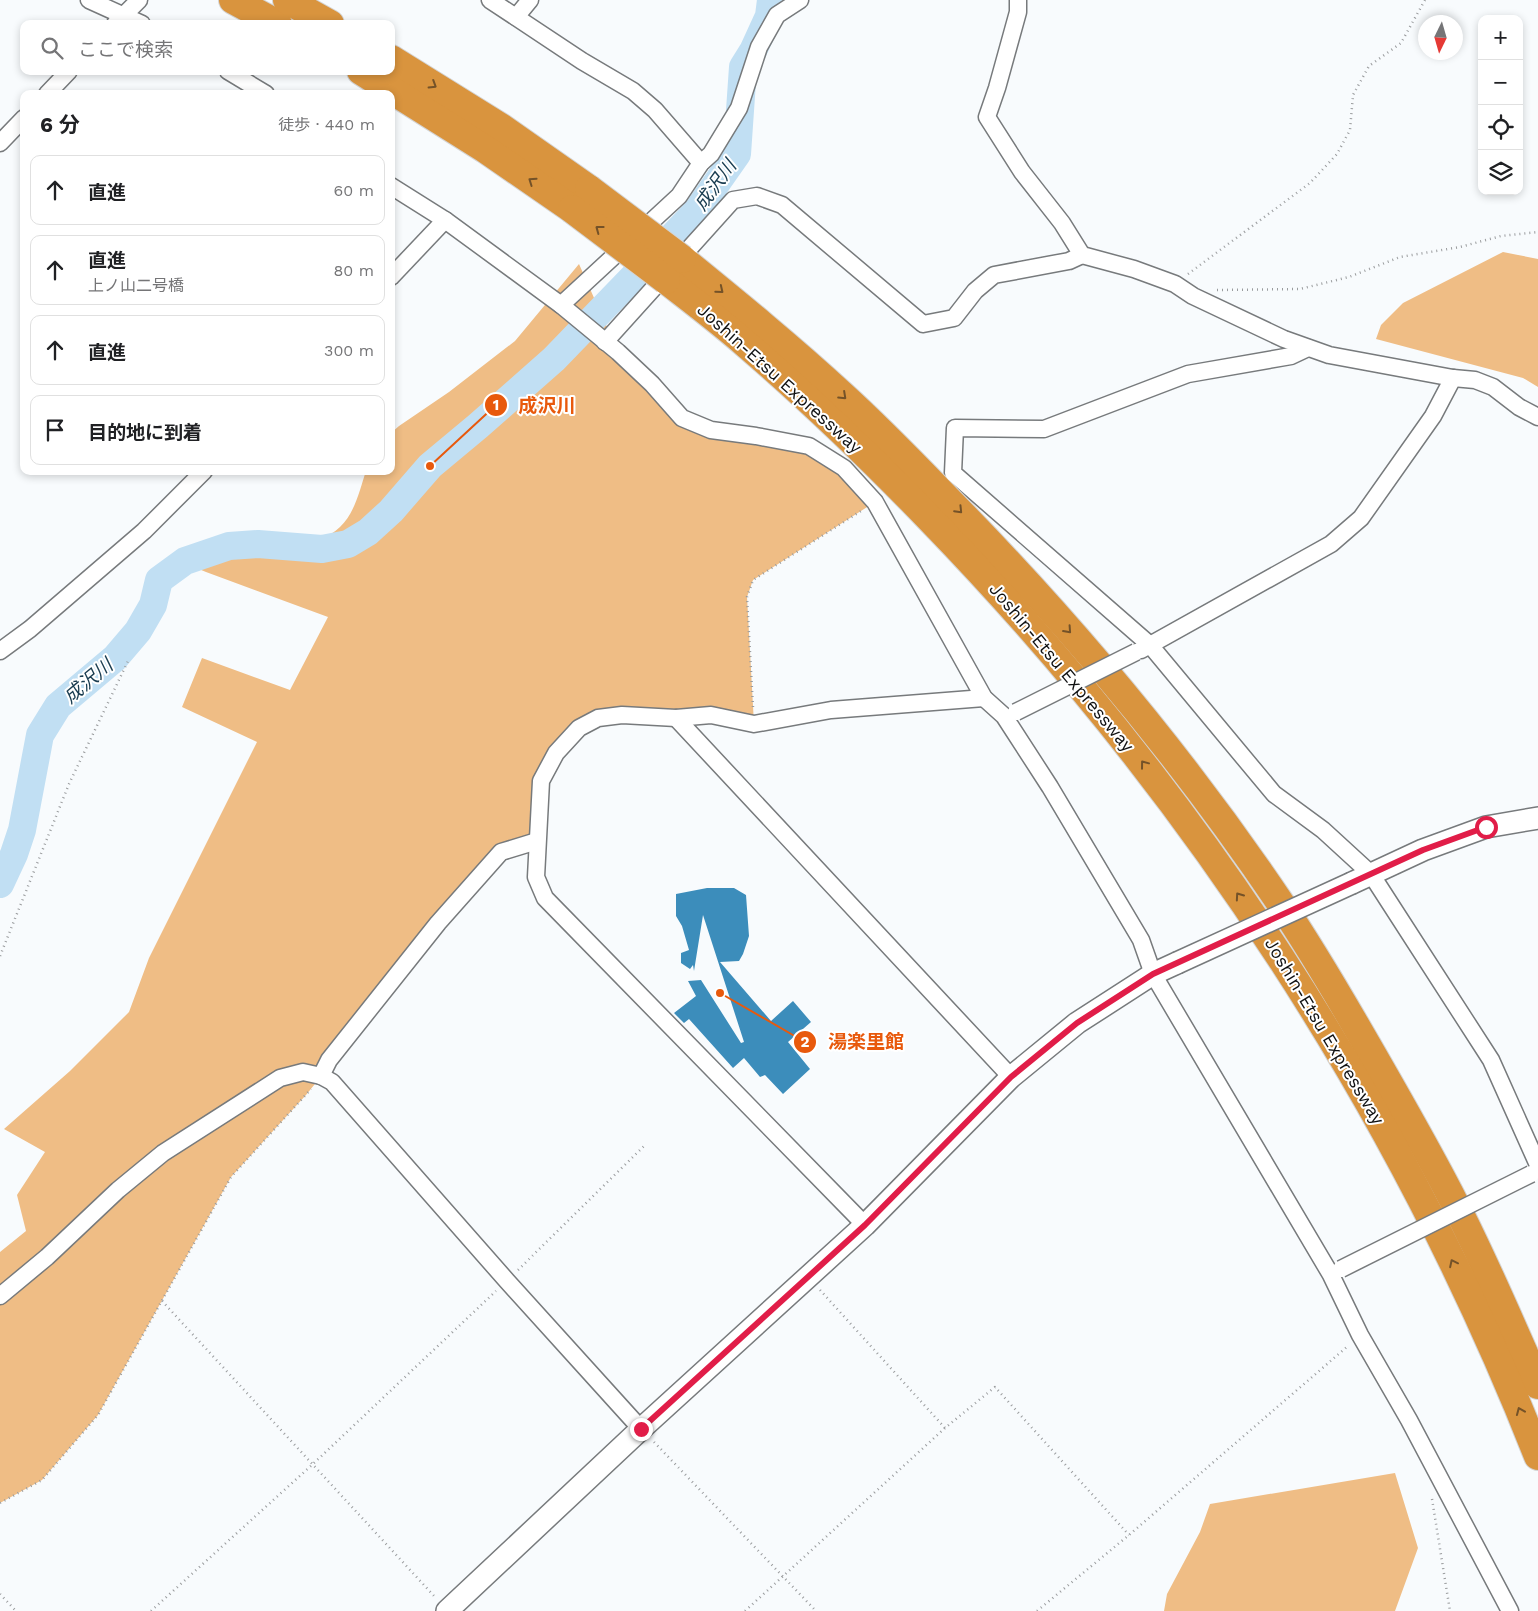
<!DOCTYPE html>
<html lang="ja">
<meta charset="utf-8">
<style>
:root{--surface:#fff;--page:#f6f6f6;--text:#202124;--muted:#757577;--line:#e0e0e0}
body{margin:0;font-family:"Work Sans","Noto Sans JP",sans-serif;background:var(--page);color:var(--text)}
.controls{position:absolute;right:15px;top:15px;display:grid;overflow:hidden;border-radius:10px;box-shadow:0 2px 8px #0003}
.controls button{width:45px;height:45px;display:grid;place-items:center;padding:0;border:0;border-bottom:1px solid var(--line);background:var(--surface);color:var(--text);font:25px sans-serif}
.compass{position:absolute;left:1418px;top:15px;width:45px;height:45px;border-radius:50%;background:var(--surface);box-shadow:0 2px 8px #0003;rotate:185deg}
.stop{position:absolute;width:15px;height:15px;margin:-11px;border:4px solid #e11d48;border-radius:50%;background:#fff}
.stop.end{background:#e11d48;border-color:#fff;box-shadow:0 1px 5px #0008}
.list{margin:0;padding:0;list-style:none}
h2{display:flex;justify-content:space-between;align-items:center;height:65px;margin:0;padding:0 20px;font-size:21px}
h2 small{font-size:16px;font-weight:400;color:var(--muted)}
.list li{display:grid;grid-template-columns:32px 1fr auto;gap:15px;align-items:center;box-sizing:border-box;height:70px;margin:0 10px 10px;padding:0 10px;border:1px solid var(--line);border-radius:10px}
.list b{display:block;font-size:19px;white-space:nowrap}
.list p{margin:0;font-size:16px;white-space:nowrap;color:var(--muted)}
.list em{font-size:16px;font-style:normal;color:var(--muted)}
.icon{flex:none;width:28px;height:28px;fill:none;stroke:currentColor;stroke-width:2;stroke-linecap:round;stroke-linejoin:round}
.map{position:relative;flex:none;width:1538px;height:1611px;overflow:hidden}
.search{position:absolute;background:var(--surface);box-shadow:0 2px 8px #0003;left:20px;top:20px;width:375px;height:55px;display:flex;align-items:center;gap:12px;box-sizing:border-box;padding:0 18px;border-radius:10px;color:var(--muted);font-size:19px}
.panel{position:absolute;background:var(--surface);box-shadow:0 2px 8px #0003;left:20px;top:90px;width:375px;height:385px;border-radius:10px}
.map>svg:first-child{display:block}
.green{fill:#efbd85}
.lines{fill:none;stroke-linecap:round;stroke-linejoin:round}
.river{stroke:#c1dff3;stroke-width:28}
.building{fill:#3c8dbb}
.minor-casing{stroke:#777a7c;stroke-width:19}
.tertiary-casing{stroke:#777a7c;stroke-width:24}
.motorway-casing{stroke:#d4d4d4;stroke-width:30}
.path{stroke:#9a9c9e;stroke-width:2.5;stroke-dasharray:1 4;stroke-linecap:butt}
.minor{stroke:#fff;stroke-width:16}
.tertiary{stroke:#fff;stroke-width:21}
.motorway{stroke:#d9943e;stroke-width:28}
.minor-bridge-casing{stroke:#777a7c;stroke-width:19;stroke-linecap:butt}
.tertiary-bridge-casing{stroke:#777a7c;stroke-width:24;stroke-linecap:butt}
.motorway-bridge-casing{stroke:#d4d4d4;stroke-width:30;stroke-linecap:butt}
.minor-bridge{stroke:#fff;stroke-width:16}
.tertiary-bridge{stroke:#fff;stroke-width:21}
.motorway-bridge{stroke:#d9943e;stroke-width:28}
.oneway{stroke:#745228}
.route{stroke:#e11d48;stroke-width:6}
.labels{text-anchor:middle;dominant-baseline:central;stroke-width:4;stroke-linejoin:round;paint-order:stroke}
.street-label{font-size:18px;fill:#101112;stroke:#fff}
.water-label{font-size:19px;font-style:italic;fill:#193c50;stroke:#fff}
.leader{fill:none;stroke:#e8590c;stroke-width:2}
.callout-dot{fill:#e8590c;stroke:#fff;stroke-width:2}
.mark-label{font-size:15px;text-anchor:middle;font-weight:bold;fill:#fff}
.callout-label{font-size:19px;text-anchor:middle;font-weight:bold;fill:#e8590c;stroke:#fff;stroke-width:4;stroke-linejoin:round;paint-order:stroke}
</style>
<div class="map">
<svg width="1538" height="1611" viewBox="0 0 1538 1611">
<rect width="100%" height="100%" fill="#f8fbfd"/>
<g class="green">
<path d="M1503,252L1538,259V387L1523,378L1376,339L1381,325L1403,303Z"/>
<path d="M579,264L618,352L682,418L810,453L875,502L753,580L747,597L754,724L598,718L541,781L537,841L501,853L306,1095L231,1177L98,1415L42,1480L0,1503V1252L26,1231L17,1195L45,1152L4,1129L70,1071L129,1012L149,958L257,742L182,707L202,658L290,690L328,617L206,572L189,565C201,561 214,554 226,553C264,549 310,555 340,527C355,513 360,489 366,471H391V433L399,426L449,392L515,341Z"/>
<path d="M1395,1473L1418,1548L1395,1611H1164L1167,1594L1200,1532L1210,1504Z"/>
</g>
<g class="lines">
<path class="river" d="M0,884L14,854L22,830L40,735L58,706L115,658L138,631L153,605L159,580L185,561L229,546L258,544L322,549L348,544L368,532L391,511L430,466L478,426L554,359L697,211L737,154L743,67L753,51L769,16L771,0"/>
</g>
<path class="building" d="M707,888H734L746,895L749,936L743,954L739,961L720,962L771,1021L793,1001L811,1022L788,1042L810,1069L783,1094L765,1075L760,1077L744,1058L733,1068L689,1019L684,1023L674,1013L696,996L688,981L701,980L741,1043L744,1042L703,915L694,971L693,965L690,969L681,963V953L689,950L682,926L676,916V894Z"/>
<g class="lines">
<defs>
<g id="minor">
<path d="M89,0L142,24"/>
<path d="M490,0L582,61L633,91L655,110L701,163"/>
<path d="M1018,0V12L997,88L987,117L1022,172L1062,223L1082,255L1134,269L1175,284L1193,296L1284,339L1329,355L1453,378L1475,380L1493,387L1519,407L1538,417"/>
<path d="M516,17L530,0"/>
<path d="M115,24L139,0"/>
<path d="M228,71L266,94"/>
<path d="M47,94L69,71"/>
<path d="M0,143L24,118"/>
<path d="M391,186L445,220L561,305L618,352L652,384L682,418L711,430L756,436L809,446L844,468L875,502L984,698L1004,716L1050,787L1141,940L1153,974L1331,1275L1360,1335L1409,1420L1510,1611"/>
<path d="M391,277L445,220"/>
<path d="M561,305L679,196L701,163L711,154L739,108L759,47L777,15L800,0"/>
<path d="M605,342L733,200L757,196L782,205L923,324L954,318L975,291L994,275L1069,261L1082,255"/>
<path d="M1308,348L1291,356L1188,374L1044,429L955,428L953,473L1150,645L1274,794L1323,830L1371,874L1491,1060L1538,1165"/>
<path d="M1141,650L1331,544L1361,518L1433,416L1453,378"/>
<path d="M0,651L30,629L144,531L204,471"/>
<path d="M676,718L1011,1077"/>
<path d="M321,1076L329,1060L438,923L501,852L537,841"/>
<path d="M865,1225L545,898L536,877L541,781L556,753L579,728L598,718L622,715L676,718L711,715L754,724L831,710L984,698"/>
<path d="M0,1296L47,1257L118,1190L163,1153L280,1078L303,1072L321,1076L332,1082L507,1281L641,1429"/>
</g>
<g id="tertiary">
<path d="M1352,883L1423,850L1486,827L1538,818"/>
<path d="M447,1611L641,1429L865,1225L1011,1077L1077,1023L1153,974L1177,963"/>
</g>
<g id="motorway">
<path d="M233,0L278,24"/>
<path d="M287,0L330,24"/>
<path d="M391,59L502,128L589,189"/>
<path d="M361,71L485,149L572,209"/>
<path d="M682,259C736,303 790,347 841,394C882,431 920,471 958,510C1077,632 1186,763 1281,904C1312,950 1340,998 1367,1045C1397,1097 1427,1149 1454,1202C1485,1262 1511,1324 1538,1385"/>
<path d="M666,280C693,301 721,322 747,345C811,400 872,459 930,519C1192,789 1400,1106 1538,1456"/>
</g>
</defs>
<use href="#minor" class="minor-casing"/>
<use href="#tertiary" class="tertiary-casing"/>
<use href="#motorway" class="motorway-casing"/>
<g class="path">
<path d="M1188,274L1310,183L1337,154L1350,130L1353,95L1369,66L1401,43L1425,0"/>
<path d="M1217,290L1300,289L1349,277L1400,257L1460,247L1501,236L1538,232"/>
<path d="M753,707L747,597L753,580L861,511"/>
<path d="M0,956L69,784L128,661"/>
<path d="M518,1270L645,1145"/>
<path d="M820,1290L945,1428"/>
<path d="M162,1301L435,1597"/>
<path d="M654,1442L816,1611"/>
<path d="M1432,1499L1450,1611"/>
<path d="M0,1503L42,1480L98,1415L231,1177L311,1089"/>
<path d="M0,1594L16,1611"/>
<path d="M151,1611L313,1464L496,1291"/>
<path d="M745,1611L945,1428L995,1387L1129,1535"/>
<path d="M1037,1611L1129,1535L1348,1346"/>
</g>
<use href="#minor" class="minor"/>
<use href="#tertiary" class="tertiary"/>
<use href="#motorway" class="motorway"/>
<defs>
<g id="minor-bridge">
<path d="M1016,712L1136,652"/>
<path d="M1341,1269L1531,1174"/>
</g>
<path id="tertiary-bridge" d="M1177,963L1352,883"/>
<g id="motorway-bridge">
<path d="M589,189L682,259"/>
<path d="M572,209L666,280"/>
</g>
</defs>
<use href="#minor-bridge" class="minor-bridge-casing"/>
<use href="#tertiary-bridge" class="tertiary-bridge-casing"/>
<use href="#motorway-bridge" class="motorway-bridge-casing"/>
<use href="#minor-bridge" class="minor-bridge"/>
<use href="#tertiary-bridge" class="tertiary-bridge"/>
<use href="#motorway-bridge" class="motorway-bridge"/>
</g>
<defs><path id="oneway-chevron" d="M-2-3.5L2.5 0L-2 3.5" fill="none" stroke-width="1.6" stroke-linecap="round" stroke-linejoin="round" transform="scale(1.25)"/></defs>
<g class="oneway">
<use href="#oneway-chevron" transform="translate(433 85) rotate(32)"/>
<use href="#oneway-chevron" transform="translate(532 181) rotate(-145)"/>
<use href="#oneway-chevron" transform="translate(599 229) rotate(-143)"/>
<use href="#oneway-chevron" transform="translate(720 290) rotate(39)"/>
<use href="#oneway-chevron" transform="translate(843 396) rotate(43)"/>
<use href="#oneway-chevron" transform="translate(959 510) rotate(46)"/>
<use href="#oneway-chevron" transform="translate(1068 630) rotate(48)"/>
<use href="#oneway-chevron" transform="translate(1144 764) rotate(-127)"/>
<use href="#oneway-chevron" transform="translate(1239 896) rotate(-125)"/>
<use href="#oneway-chevron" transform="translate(1453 1263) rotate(-116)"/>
<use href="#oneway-chevron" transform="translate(1520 1411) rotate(-113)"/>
</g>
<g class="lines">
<path class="route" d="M641,1429L865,1225L1011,1077L1077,1023L1153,974L1423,850L1486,827"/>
</g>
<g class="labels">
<g class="street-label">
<text transform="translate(780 378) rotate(42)">Joshin-Etsu Expressway</text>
<text transform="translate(1062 667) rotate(50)">Joshin-Etsu Expressway</text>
<text transform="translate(1325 1031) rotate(59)">Joshin-Etsu Expressway</text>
</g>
<g class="water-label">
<text transform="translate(715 185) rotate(-54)">成沢川</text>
<text transform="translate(88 681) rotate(-40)">成沢川</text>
</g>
</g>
<path class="leader" d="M430 466L496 405M720 993L805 1042"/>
<g class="callout-dot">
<circle cx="430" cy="466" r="5"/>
<circle cx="720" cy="993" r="5"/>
<circle cx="496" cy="405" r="12"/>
<circle cx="805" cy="1042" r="12"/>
</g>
<g class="mark-label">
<text x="496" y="410">1</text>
<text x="805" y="1047">2</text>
</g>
<g class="callout-label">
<text x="547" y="412">成沢川</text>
<text x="866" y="1048">湯楽里館</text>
</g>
</svg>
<div class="controls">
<button>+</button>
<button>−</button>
<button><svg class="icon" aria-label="locate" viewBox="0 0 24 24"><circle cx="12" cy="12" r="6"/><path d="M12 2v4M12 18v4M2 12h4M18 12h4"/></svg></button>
<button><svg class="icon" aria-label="layers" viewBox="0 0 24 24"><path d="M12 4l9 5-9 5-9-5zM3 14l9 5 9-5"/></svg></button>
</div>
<svg class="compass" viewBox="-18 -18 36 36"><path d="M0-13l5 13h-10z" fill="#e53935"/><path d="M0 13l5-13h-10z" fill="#757577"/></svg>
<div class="stop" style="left:1486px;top:827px"></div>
<div class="stop end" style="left:641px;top:1429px"></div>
<div class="search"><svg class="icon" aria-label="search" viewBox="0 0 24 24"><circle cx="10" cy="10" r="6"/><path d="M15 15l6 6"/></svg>ここで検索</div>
<section class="panel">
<h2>6 分<small>徒歩 · 440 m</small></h2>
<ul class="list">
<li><svg class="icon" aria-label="ahead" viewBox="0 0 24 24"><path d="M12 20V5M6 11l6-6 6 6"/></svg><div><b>直進</b></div><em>60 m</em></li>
<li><svg class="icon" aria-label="ahead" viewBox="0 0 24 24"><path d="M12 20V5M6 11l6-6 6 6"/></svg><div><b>直進</b><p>上ノ山二号橋</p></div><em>80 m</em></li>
<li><svg class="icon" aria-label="ahead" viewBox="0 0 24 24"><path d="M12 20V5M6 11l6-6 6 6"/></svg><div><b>直進</b></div><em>300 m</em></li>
<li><svg class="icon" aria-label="arrive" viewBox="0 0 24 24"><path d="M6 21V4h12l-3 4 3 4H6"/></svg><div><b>目的地に到着</b></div></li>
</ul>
</section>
</div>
